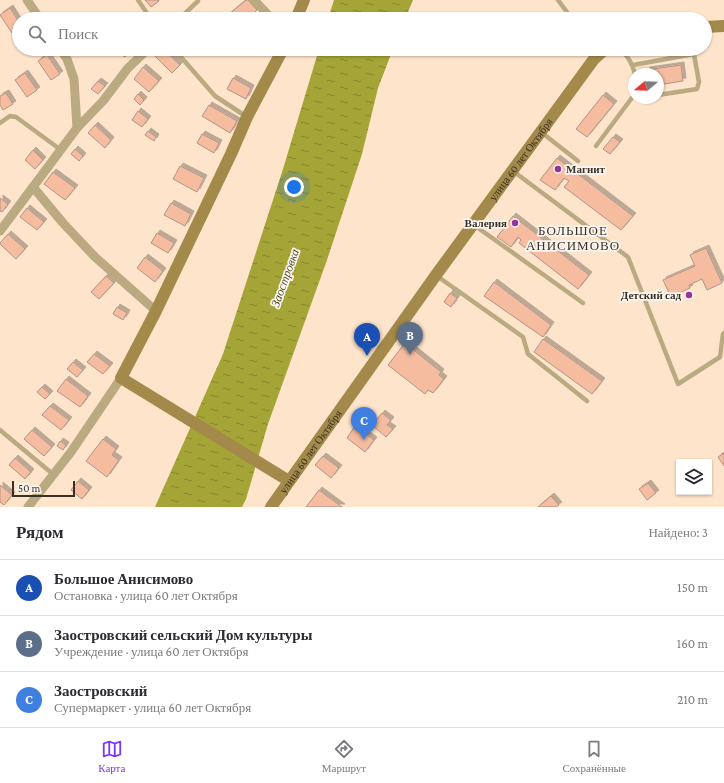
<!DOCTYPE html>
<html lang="ru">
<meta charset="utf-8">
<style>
:root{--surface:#fff;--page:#f2f2f3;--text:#2b2b33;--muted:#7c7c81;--line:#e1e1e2;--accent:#7c3aed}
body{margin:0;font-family:"Crimson Pro",serif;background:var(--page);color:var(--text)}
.controls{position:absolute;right:12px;bottom:12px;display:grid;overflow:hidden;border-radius:0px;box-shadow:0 1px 3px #0004}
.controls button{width:36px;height:36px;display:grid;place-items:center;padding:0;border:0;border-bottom:1px solid var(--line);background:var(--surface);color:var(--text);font:20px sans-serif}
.compass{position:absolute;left:628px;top:68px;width:36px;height:36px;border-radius:50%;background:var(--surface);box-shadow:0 1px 3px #0004;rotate:251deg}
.scale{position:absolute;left:12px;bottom:10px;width:63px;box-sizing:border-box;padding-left:4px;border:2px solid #3a3026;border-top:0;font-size:11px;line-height:14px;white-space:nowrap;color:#3a3026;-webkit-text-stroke:3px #fbf6f0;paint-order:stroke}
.you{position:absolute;left:294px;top:187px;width:14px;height:14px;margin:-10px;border:3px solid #fff;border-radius:50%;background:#1a73e8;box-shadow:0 0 0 6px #1a73e833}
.badge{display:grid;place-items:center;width:26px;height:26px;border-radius:50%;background:var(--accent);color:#fff;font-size:13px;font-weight:700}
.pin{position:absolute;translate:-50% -33px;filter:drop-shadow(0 1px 2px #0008)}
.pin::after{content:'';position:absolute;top:21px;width:14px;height:12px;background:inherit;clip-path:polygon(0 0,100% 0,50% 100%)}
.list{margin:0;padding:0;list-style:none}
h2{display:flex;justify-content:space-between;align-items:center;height:52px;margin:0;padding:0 16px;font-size:17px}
h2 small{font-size:13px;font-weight:400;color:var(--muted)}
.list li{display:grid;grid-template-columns:26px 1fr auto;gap:12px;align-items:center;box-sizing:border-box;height:56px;padding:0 16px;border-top:1px solid var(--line)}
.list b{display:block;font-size:15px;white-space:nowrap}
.list p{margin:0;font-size:13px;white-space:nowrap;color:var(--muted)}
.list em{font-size:13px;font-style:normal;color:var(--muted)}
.icon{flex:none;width:22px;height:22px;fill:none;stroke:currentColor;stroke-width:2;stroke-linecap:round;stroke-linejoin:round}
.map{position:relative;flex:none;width:724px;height:507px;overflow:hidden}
.search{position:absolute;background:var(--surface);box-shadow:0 1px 3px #0004;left:12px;right:12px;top:12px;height:44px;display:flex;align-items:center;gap:10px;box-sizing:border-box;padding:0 14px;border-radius:22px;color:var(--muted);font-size:15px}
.sheet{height:220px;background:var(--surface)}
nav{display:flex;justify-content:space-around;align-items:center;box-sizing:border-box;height:56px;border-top:1px solid var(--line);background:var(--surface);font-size:11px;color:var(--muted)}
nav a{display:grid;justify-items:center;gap:2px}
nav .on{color:var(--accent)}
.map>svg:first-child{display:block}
.water{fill:url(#water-ripples)}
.building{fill:#f6bca0;stroke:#b39384;filter:url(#shadow)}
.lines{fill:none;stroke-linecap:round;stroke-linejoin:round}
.lane{stroke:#baaa82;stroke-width:4.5}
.street{stroke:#baaa82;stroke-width:9}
.secondary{stroke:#a38a4b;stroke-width:12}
.poi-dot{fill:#93339b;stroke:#fbf6f0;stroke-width:1.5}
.labels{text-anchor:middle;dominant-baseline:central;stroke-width:3.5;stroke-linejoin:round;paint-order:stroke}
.street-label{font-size:11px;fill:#3a3026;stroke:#fbf6f0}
.poi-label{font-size:11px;font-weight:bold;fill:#3a3026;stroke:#fbf6f0;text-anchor:end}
.water-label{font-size:12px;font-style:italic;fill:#505025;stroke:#fbf6f0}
.quarter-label{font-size:13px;letter-spacing:1px;fill:#3a3026;stroke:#fbf6f0}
</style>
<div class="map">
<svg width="724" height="507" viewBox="0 0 724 507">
<defs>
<pattern id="water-ripples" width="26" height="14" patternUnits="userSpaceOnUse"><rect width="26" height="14" fill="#a5a437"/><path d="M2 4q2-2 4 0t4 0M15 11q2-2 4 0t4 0" fill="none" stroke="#87862e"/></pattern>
<filter id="shadow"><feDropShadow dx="3" dy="-3" stdDeviation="0" flood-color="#0004"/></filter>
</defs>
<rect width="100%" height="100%" fill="#fee4ca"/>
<g class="water">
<path d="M334,0H413L405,19H328Z"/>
<path d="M319,49H393L378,88L362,154L327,260L268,424L246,499L242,507H155L223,354L283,169Z"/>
</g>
<g class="building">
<path d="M145,0H158L159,1L151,7Z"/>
<path d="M246,0H248L257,10L247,19H229L227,16Z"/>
<path d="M10,8L19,22V28L12,33L0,15Z"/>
<path d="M75,49H89L81,56Z"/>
<path d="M122,49L128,54L125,57L119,53Z"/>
<path d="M159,49H163L180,65L172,73L154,55Z"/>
<path d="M47,55L60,74L51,80L38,61Z"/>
<path d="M681,65L683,81L658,85V74H647V70Z"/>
<path d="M143,67L159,81L149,92L134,79Z"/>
<path d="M25,73L37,90L27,97L15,80Z"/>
<path d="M233,78L251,88L246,99L227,89Z"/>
<path d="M98,81L105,86L98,94L91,89Z"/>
<path d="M6,93L13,104L3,110L0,105V96Z"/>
<path d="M138,94L144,100L140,105L134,99Z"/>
<path d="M603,95L614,104L587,137L576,129Z"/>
<path d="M209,105L237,121L230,133L202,116Z"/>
<path d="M138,111L148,119L142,127L132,120Z"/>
<path d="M95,125L111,140L105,148L88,133Z"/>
<path d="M148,131L156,137L154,141L145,135Z"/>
<path d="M202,134L219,143L214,153L197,143Z"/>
<path d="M613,137L620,142L610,154L603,149Z"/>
<path d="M75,149L83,156L79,161L71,154Z"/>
<path d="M33,150L43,160L35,169L25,160Z"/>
<path d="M557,158L633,216L621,230L564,187L569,181L564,178L555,190L540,180Z"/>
<path d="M180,166L204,178L197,192L173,179Z"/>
<path d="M53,172L75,188L65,200L44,184Z"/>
<path d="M0,198L8,204L2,212L0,211Z"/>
<path d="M171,203L191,214L185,226L164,215Z"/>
<path d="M27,208L44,222L37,230L20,217Z"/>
<path d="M513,216L589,275L578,289L519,243L521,240L518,237L511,247L497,237Z"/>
<path d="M157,233L174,243L168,253L151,243Z"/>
<path d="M8,234L25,249L16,259L0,244V243Z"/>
<path d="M706,248L722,283L707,290L702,279L689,285L690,288L671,297L663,280L695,266L690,255Z"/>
<path d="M145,257L163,271L155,282L137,268Z"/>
<path d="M106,276L114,283L99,299L91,292Z"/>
<path d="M494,282L551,325L543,337L484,296Z"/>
<path d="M450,293L457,298L451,307L444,302Z"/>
<path d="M117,307L127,313L123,320L113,314Z"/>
<path d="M543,339L602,381L592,394L534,352Z"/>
<path d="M405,343L441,372L439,375L444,379L433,393L428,390L425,394L388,365Z"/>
<path d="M94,354L110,366L103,374L87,362Z"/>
<path d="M73,362L83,370L77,377L67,369Z"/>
<path d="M66,379L88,396L80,407L57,391Z"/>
<path d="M42,387L50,394L45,399L37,392Z"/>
<path d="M50,406L69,420L61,430L42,415Z"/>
<path d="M382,413L391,420L387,425L393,429L386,437L372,425Z"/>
<path d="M355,426L374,440L365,452L347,438Z"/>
<path d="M32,430L52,447L44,456L24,439Z"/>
<path d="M103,439L116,449L112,455L119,460L107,477L86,461Z"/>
<path d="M60,441L66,445L63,450L57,446Z"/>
<path d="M724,453V466L718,457Z"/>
<path d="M323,456L339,468L331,478L315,465Z"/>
<path d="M15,458L31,472L25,479L9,465Z"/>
<path d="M78,481L89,490L82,499L71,490Z"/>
<path d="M648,483L656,493L647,500L639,489Z"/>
<path d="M0,485L12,495L4,505L0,502Z"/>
<path d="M319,490L342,507H306Z"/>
<path d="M551,496L559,505L556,507H538Z"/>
</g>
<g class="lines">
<g class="lane">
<path d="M138,0L151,19"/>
<path d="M558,0L572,19"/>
<path d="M179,19L198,1"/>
<path d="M174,49L215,96L247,117"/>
<path d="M589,49L594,59"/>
<path d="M620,49C628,57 632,62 635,74"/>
<path d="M633,65L694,54"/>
<path d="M658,95L697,89L699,82L693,49"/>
<path d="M639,98H641"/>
<path d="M0,123L10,116L16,117L61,150"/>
<path d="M541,132L578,161"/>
<path d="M596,146L634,95"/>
<path d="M513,171L628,257L678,384L720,357L723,334L724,333"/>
<path d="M474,225L583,303"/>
<path d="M437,276L523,337L528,354L587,401"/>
<path d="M0,430L54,475"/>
</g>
<g class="street">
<path d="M27,0L40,19"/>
<path d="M254,0L272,19"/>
<path d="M60,49L67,59L74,79L77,128L33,187L63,223L95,257L156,311"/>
<path d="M77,128L103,101L128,68L148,49"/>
<path d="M0,231L33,187"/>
<path d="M28,507L71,452L121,378"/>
</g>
<g class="secondary">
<path d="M296,19L304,0"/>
<path d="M705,27L724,26"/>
<path d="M283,49L247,117L231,154L156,311L121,378L289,481"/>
<path id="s1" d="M271,507L436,275L594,59L605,49"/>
</g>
</g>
<g class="poi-dot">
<circle cx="558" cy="169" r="4"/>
<circle cx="515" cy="223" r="4"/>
<circle cx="689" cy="295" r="4"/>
</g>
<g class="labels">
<g class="street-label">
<text stroke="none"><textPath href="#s1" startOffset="428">улица 60 лет Октября</textPath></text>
<text stroke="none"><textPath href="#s1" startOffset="68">улица 60 лет Октября</textPath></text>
</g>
<g class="poi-label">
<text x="566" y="169" text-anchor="start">Магнит</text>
<text x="507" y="223">Валерия</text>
<text x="681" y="295">Детский сад</text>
</g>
<g class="water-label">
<text transform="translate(285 278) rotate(-70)">Заостровка</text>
</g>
<g class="quarter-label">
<text x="573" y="230">БОЛЬШОЕ<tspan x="573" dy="15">АНИСИМОВО</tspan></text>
</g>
</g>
</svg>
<div class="controls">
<button><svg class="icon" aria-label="layers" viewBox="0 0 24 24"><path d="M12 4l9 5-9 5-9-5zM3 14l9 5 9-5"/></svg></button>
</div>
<svg class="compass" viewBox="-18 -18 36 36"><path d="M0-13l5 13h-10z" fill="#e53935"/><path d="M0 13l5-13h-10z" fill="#7c7c81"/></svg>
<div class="scale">50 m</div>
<div class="you"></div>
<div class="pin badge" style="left:367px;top:356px;background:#1a4fb4">A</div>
<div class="pin badge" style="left:410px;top:355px;background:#5c6f8a">B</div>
<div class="pin badge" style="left:364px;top:440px;background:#3f7fe0">C</div>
<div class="search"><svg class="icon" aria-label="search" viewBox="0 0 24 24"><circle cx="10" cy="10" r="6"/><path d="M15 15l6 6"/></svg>Поиск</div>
</div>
<section class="sheet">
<h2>Рядом<small>Найдено: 3</small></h2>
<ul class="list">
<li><span class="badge" style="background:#1a4fb4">A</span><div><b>Большое Анисимово</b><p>Остановка · улица 60 лет Октября</p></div><em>150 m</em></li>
<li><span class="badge" style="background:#5c6f8a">B</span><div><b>Заостровский сельский Дом культуры</b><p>Учреждение · улица 60 лет Октября</p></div><em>160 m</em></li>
<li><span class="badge" style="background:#3f7fe0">C</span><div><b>Заостровский</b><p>Супермаркет · улица 60 лет Октября</p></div><em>210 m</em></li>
</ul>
</section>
<nav>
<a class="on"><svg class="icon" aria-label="map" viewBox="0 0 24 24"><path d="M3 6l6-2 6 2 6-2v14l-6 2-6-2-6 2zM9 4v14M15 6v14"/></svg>Карта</a>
<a><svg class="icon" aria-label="directions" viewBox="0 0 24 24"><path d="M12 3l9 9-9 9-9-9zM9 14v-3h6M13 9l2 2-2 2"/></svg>Маршрут</a>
<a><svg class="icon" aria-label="saved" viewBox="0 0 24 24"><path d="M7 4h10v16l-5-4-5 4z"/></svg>Сохранённые</a>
</nav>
